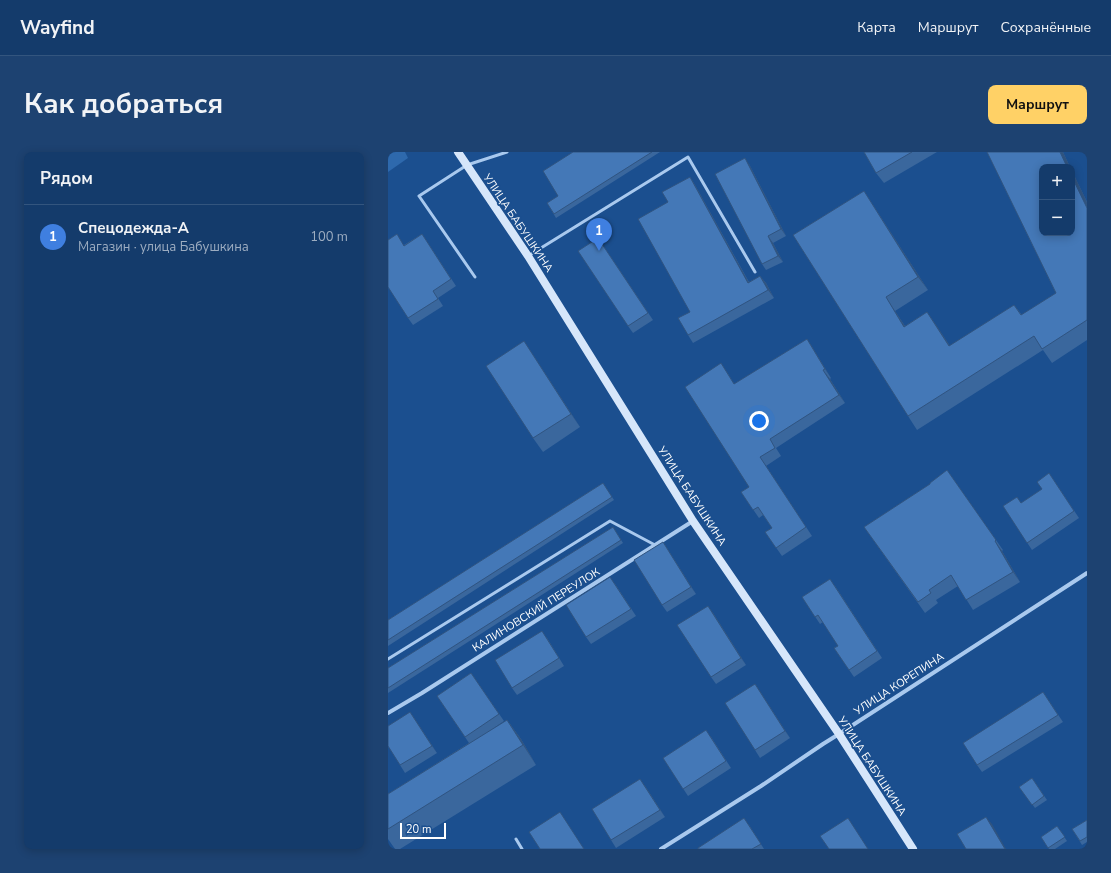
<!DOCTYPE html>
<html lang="ru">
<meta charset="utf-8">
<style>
:root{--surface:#143b6b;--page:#1d4271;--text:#f1f3f6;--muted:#9dadc1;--line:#33557e;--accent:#ffd166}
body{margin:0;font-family:"Nunito Sans",sans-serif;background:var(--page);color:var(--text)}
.controls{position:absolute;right:12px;top:12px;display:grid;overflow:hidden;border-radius:8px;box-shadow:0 2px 10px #0003}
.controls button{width:36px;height:36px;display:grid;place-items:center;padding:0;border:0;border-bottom:1px solid var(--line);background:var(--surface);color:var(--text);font:20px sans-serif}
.scale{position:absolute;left:12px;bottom:10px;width:46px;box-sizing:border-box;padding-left:4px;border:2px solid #fff;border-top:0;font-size:11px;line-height:14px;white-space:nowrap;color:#fff;-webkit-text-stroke:3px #1b4f8f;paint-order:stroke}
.you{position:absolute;left:371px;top:269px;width:14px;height:14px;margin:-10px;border:3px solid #fff;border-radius:50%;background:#1a73e8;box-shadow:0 0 0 6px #1a73e833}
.badge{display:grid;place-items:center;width:26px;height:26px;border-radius:50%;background:var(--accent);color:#fff;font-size:13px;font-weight:700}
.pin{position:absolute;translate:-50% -33px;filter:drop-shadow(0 1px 2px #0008)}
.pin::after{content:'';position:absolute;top:21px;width:14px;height:12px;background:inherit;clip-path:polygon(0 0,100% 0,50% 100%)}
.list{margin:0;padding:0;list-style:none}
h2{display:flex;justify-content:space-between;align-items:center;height:52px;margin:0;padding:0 16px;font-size:17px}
h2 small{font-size:13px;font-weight:400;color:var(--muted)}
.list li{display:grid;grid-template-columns:26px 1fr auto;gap:12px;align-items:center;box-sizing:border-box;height:64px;padding:0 16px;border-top:1px solid var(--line)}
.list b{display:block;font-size:15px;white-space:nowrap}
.list p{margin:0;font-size:13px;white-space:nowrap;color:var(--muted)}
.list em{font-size:13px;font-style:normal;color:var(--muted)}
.map{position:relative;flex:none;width:699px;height:697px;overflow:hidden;border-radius:8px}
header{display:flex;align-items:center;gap:24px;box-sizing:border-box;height:56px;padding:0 20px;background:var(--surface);border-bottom:1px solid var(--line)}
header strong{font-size:19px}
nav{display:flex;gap:22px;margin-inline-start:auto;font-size:14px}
.intro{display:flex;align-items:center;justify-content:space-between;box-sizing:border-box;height:96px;padding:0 24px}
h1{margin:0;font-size:28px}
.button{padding:10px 18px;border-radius:8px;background:var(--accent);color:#111;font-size:14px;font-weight:700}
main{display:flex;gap:24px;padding:0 24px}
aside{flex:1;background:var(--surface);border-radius:8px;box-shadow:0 2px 10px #0003}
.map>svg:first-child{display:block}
.green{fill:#2e69ad}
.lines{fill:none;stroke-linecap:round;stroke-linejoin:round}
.lane{stroke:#a9c9ee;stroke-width:3}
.street{stroke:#a9c9ee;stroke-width:4}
.secondary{stroke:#d6e6fa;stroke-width:8}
.wall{fill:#3a679d}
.shaded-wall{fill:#305480}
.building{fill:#4478b7;stroke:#305480}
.labels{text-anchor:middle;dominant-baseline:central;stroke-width:3.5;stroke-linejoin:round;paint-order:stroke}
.street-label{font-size:11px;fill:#fff;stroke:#1b4f8f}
</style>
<header>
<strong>Wayfind</strong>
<nav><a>Карта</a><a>Маршрут</a><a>Сохранённые</a></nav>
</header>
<div class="intro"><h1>Как добраться</h1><a class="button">Маршрут</a></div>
<main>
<aside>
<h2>Рядом<small></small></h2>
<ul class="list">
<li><span class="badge" style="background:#3f7fe0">1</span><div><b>Спецодежда-А</b><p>Магазин · улица Бабушкина</p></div><em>100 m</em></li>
</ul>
</aside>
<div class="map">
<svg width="699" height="697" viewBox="0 0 699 697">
<rect width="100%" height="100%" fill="#1b4f8f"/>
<path class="green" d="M0,0H17L20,6L0,20Z"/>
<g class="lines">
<g class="lane">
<path d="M140,104L300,5L367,120"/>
<path d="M87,125L31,44L79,13L119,0"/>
<path d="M0,507L222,369L267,393"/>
<path d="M128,687L134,697"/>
</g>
<g class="street">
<path d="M0,561L34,541L305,369"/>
<path d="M273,697L373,634L435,592L451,582L699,421"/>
</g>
<path class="secondary" d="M70,0L140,104L305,369L451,582L525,697"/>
</g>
<g class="wall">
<path d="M185,0H272L168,66L159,51L170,44Z"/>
<path d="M476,0H549L496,31L488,21Z"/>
<path d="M599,0H675L682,15H654V81H684V19L699,50V188L664,211L655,198L529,278L520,264L405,83L476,39L485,53L540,138L507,159L517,174L539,160L562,194L626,153L634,163L668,141Z"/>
<path d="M361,12L398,84L385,91L395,110L378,118L374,112Z"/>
<path d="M302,25L307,33L361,130L372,124L378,131L386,146L305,191L300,183L302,160L280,50Z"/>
<path d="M34,82L68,134L50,146L55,154L25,173L20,166L16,93Z"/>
<path d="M210,86L265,168L245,181L240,174Z"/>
<path d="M419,187L443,226L442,227L457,251L388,296L393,304L378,314L424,384L394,404L377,380L384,376L375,363L371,366L353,340L361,335L339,220L346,232Z"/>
<path d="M145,203L192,275L155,300L145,286Z"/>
<path d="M559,318L615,398L614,399L632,430L585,458L570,434L548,448L550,451L537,461L476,375L542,332Z"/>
<path d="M661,321L691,366L644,398L615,354L633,351L654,337Z"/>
<path d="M215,331L226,348L0,494V468Z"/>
<path d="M225,375L235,391L0,541V516Z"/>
<path d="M275,390L308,442L279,460L274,453Z"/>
<path d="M227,432L248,464L203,492L198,485Z"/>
<path d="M447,434L494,506L466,525L446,496L450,494L435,470L432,472L414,445Z"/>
<path d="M325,461L358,513L328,532L323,525Z"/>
<path d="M159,486L176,514L129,543L124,536Z"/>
<path d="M83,521L116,569L103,578L119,568L133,587L148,613L12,697H7L0,687V642L81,591L49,544Z"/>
<path d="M367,532L402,586L372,606L367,598Z"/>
<path d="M655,540L675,570L594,620L589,613Z"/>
<path d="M22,560L49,601L17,621L12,613Z"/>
<path d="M323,585L343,616L300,644L275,606Z"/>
<path d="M644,626L659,648L647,656L631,635Z"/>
<path d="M257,634L277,665L228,696L223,688Z"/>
<path d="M699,668V690L694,693L684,677Z"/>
<path d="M361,673L376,697H310Z"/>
<path d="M669,674L679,689L667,697H661L653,685Z"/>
</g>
<g class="shaded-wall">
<path d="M672,0H675L682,15H679Z"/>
<path d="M357,6L361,12L398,84L393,77Z"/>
<path d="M684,19L699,50V56L684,25Z"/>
<path d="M302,25L307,33L365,138L360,131Z"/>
<path d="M476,39L485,53L540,138L530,125Z"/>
<path d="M380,84L385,91L395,110L390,104Z"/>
<path d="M372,124L378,131L386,146L380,138Z"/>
<path d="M498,145L507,159L526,188L516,175Z"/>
<path d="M539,160L549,174L571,208L561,194Z"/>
<path d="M419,187L425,196L443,226L437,217Z"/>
<path d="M136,189L145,203L192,275L183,262Z"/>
<path d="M435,218L442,227L457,251L451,243Z"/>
<path d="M607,389L614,399L632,430L625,420Z"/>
<path d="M275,390L280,398L308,442L303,435Z"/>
<path d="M320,454L325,461L358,513L353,506Z"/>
<path d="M367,532L372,539L402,586L397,579Z"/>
<path d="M22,560L27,567L49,601L44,594Z"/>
<path d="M119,568L133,587L148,613L135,593Z"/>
<path d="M252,627L257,634L277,665L272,658Z"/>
<path d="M598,665L604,672L618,697H617Z"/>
</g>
<g class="building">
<path d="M185,0H264L166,62L159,51L170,44L155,19Z"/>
<path d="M476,0H524L488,21Z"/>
<path d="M599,0H672L679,15H654V81H684V25L699,56V168L654,197L646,184L520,264L405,83L476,39L530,125L498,145L516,175L539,160L561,194L626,153L633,163L668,141Z"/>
<path d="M357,6L393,77L380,84L390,104L374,112L327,22Z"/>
<path d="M302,25L360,131L372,124L380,138L300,183L290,166L302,160L250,67L280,50L274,40Z"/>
<path d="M9,82L16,94L34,82L63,127L45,139L50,147L20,166L0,135V88Z"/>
<path d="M210,86L260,161L240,174L190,99Z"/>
<path d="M419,187L437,217L435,218L451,243L382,287L387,296L372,305L418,375L388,396L377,380L384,376L370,355L365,358L353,340L361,335L297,235L333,211L346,232Z"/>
<path d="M136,189L183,262L145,286L98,214Z"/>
<path d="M559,318L608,388L607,389L625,420L578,448L563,423L541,438L543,441L530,450L476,375L542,332V331Z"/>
<path d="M661,321L686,359L639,391L615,354L629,345L633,351L654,337L649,330Z"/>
<path d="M215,331L224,345L0,488V468Z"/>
<path d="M225,375L233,388L0,536V516Z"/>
<path d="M275,390L303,435L274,453L246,408Z"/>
<path d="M222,425L243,457L198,485L178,453Z"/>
<path d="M442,427L489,499L461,518L446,496L450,494L430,463L427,465L414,445Z"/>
<path d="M320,454L353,506L323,525L289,473Z"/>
<path d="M154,479L171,506L124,536L107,508Z"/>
<path d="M83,521L111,562L77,585L49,544Z"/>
<path d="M367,532L397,579L367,598L337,551Z"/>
<path d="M655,540L670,563L589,613L575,591Z"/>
<path d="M22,560L44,594L12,613L0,594V574Z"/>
<path d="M119,568L135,593L0,677V642Z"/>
<path d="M318,578L338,609L295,637L275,606Z"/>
<path d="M644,626L656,644L644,653L631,635Z"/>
<path d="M252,627L272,658L223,688L204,657Z"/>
<path d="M172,660L196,697H152L141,680Z"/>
<path d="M598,665L617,697H578L569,682Z"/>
<path d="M356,666L373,692L364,697H310V696Z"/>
<path d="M460,666L480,697H441L432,684Z"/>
<path d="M699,668V685L692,689L684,677Z"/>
<path d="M669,674L677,685L660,696L653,685Z"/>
</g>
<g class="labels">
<g class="street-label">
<text transform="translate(130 71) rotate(56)">УЛИЦА БАБУШКИНА</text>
<text transform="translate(304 344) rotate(57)">УЛИЦА БАБУШКИНА</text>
<text transform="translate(148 458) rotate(-32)">КАЛИНОВСКИЙ ПЕРЕУЛОК</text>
<text transform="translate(511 532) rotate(-33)">УЛИЦА КОРЕПИНА</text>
<text transform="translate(484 614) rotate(57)">УЛИЦА БАБУШКИНА</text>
</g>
</g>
</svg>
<div class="controls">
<button>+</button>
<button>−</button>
</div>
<div class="scale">20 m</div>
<div class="you"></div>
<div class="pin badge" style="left:211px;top:99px;background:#3f7fe0">1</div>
</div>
</main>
